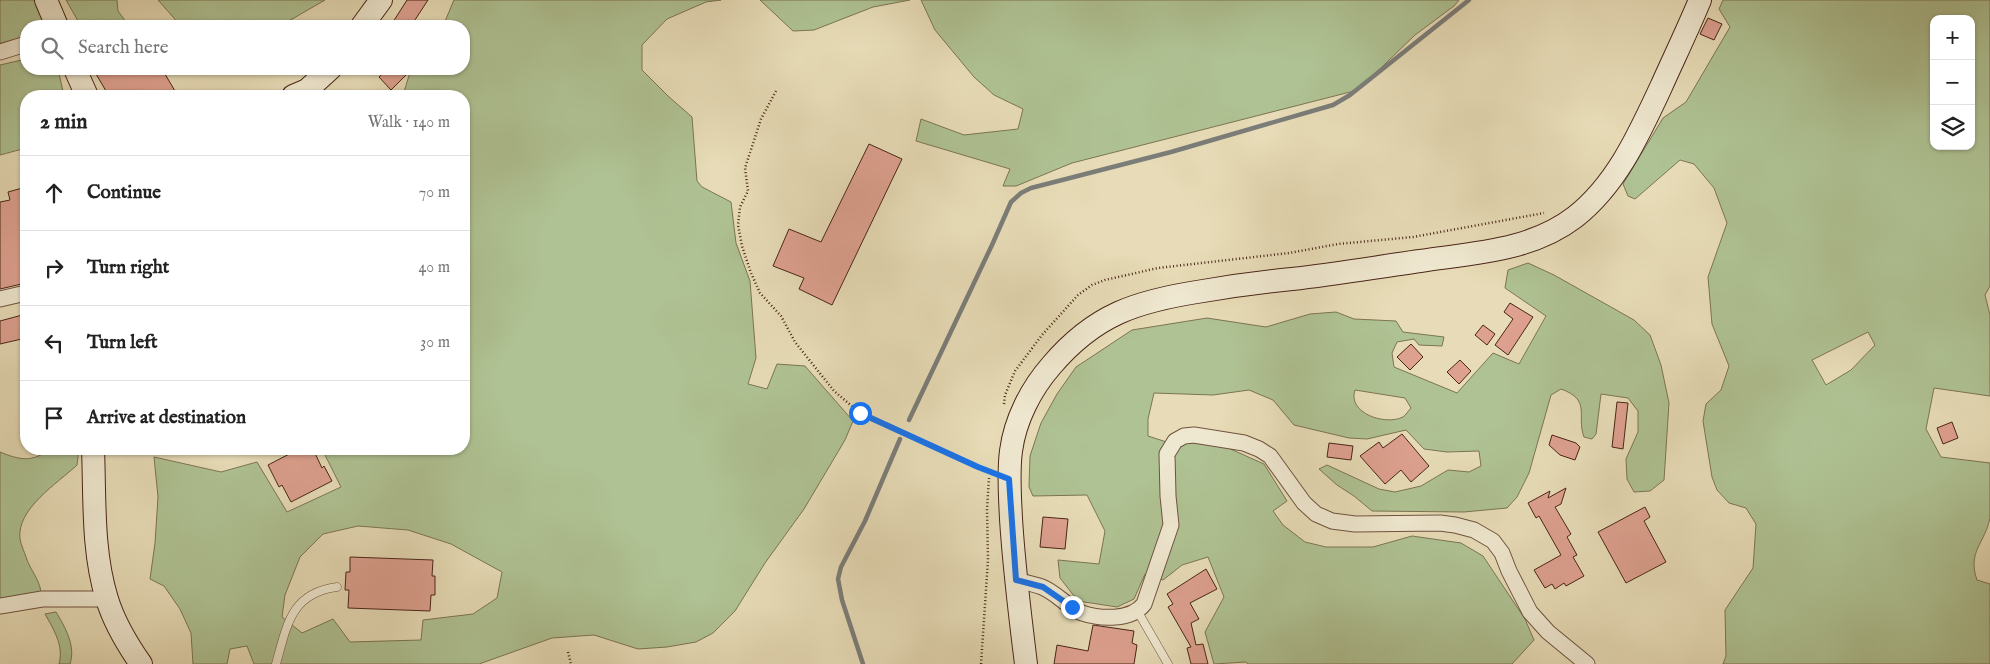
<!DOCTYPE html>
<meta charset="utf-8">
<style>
:root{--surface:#fff;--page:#f6f6f6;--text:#222;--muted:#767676;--line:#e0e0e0}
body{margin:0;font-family:"IM FELL English",serif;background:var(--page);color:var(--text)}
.controls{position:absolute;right:15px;top:15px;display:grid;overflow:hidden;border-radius:10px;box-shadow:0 1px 4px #0004}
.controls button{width:45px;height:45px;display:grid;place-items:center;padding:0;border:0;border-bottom:1px solid var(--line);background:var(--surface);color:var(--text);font:25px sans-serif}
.stop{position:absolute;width:15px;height:15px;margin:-11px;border:4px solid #1a73e8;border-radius:50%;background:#fff}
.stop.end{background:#1a73e8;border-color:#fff;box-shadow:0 1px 5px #0008}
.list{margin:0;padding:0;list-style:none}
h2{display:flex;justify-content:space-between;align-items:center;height:65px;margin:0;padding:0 20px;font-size:21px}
h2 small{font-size:16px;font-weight:400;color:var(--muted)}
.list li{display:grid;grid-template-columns:32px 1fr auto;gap:15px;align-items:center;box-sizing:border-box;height:75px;padding:0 20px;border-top:1px solid var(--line)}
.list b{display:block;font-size:19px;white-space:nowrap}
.list em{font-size:16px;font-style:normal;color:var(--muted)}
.icon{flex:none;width:28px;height:28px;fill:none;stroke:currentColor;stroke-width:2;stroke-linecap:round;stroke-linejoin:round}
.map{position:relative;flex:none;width:1990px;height:664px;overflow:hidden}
.search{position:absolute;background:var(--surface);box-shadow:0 1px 4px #0004;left:20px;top:20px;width:450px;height:55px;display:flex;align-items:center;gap:12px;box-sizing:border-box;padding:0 18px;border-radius:20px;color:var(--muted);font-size:19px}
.panel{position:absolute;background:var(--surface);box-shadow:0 1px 4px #0004;left:20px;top:90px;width:450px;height:365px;border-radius:20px}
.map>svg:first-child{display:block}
.green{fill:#afc293;stroke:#7c7455;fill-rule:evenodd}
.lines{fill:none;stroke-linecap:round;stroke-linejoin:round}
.stream{stroke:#7b7d79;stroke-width:4.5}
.building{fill:#dea190;stroke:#492517}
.lane-casing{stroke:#70533f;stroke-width:9}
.street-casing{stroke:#70533f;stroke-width:17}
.secondary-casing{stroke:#492517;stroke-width:24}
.path{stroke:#492517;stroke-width:2.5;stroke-dasharray:1 2.5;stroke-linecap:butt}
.lane{stroke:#efe8d0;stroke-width:8}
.street{stroke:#efe8d0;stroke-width:15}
.secondary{stroke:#efe8d0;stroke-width:22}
.route{stroke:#1a73e8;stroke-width:6}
</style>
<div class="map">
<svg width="1990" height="664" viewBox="0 0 1990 664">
<rect width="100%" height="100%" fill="#e7dcb7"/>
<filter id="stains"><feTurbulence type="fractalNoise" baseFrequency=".004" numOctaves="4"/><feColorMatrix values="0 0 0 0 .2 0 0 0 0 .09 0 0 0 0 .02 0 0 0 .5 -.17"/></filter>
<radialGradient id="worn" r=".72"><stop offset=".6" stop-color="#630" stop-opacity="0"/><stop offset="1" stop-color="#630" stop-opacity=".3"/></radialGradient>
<g class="green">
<path d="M0,0H38L46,17L43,26H26V37L0,44Z"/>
<path d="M66,0H117L118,11L129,26H81Z"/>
<path d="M158,0H325L280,26H181Z"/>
<path d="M454,0H721L706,2L667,19L642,45V70L668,96L692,117L697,181L702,187L731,202L736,243L750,281L756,358L748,384L767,389L777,364L805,366L853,421L845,440L804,509L765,563L735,611L713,633L696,642L667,647L638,649L594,635L552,638L479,664H254L247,646L230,649L227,664H193L191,633L180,609L164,586L150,579L155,543L158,497L154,457L221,472L257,462L287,512L341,487L322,449H464V96H405L404,92L411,69H464V26H443ZM358,526L408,530L451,544L502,572L497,598L473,614L423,620L421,640L350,642L333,619L302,633L282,617L285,595L300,557L323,534Z"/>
<path d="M760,0H910L873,7L814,30L793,31Z"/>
<path d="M921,0H1459L1454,6L1415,35L1358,90L1072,163L1016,186H1003L1010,169L916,141L921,119L964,135L1018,129L1023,109L994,95L974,77L935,30Z"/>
<path d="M1723,0H1990V286L1985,295L1990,315V396L1934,388L1926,429L1941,457L1990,463C1990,480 1990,502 1990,518C1985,543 1967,552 1977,580L1990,584V664H1723L1726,656L1725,610L1753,568L1756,524L1746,508L1729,503L1717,490L1712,477L1703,421L1706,404L1721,390L1729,366L1712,324L1708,277L1727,223L1714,188L1694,164L1680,160L1635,199L1628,196L1623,184L1663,118L1686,102L1730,27L1719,9ZM1934,19H1971V146H1934ZM1868,332L1875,345L1851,370L1826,385L1812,360Z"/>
<path d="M26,59V69H58L64,96H26V148L0,155V65Z"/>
<path d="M1528,263L1554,275L1634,320L1650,335L1661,365L1669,403L1664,480L1650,491L1634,492L1627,479L1626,459L1638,432V411L1628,398L1601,394L1596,434L1592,439L1584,437C1576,416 1592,400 1561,389L1551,395L1529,473L1517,497L1507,508L1464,512L1372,511L1354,496L1337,485L1319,469L1327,465L1379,489L1395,492L1421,486L1448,470L1469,472L1481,466L1479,451L1447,452L1424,449L1406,430L1367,439L1349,438L1294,425L1273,400L1249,390L1213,395L1154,393L1148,419V436L1179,446L1191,441L1226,447L1264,464L1287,501L1273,511L1283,525L1305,542L1326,547H1373L1412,536L1461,543L1483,556L1525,619L1534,640L1512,664H1248L1246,662L1214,664L1205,632L1224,597L1208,557L1182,565L1163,580L1145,574L1134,599L1117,607L1078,601L1060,578L1058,560L1099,564L1105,531L1087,495L1033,496L1029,487L1030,456L1041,423L1057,394L1076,367L1132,330L1207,318L1266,327L1310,314L1336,312L1354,319L1396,321L1403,332L1444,337L1442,346L1419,345L1414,339L1397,342L1392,353L1394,367L1457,393L1493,353L1519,364L1546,316L1505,288L1508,270ZM1355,390L1405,398L1411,408C1408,411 1406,415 1403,417C1385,426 1347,413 1355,390Z"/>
<path d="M50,449H79L77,465C58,483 16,509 20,539C21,545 24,551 26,557C30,570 39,578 41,592L0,599V452C20,460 32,463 50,449Z"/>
<path d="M56,612C65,627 76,646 70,664H59C64,646 54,630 45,614Z"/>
</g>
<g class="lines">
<g class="stream">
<path d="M909,420L992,245L1011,202L1021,193L1031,188L1171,152L1333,105L1350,95L1469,0"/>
<path d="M863,664L842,600L838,579L841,567L865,521L900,439"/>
</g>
</g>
<g class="building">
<path d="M407,0H428L411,26H399L393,22Z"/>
<path d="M1708,18L1722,24L1714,40L1700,34Z"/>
<path d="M93,69H162L178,96H109Z"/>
<path d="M388,69H400L406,75L391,90L379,77Z"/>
<path d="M869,144L902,159L832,305L799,289L804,278L773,266L789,229L821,242Z"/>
<path d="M26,187V283L0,289V202L10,200L8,192Z"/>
<path d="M1510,303L1533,317L1508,355L1495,345L1513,319L1504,312Z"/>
<path d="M26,314V338L0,344V321Z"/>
<path d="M1483,325L1495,334L1487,345L1475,335Z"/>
<path d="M1411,344L1423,357L1410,370L1397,357Z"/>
<path d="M1460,360L1471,371L1459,384L1447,372Z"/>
<path d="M1617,402L1628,403L1623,449L1612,447Z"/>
<path d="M1952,422L1958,438L1943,444L1937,428Z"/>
<path d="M1402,434L1429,466L1411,482L1401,470L1385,484L1360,456L1379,442L1383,448Z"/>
<path d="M1552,435L1576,443L1580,447L1575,460L1560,455L1549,445Z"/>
<path d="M1329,443L1353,446L1351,460L1327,457Z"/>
<path d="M299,449H313L322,468L324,466L332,481L291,502L282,485L279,487L268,465Z"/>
<path d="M1566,488L1561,504L1555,507L1571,534L1567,537L1577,555L1573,557L1584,576L1566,586L1564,583L1555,589L1552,584L1545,588L1534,570L1561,555L1539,516L1536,518L1528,503L1550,491L1548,498Z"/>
<path d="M1645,507L1650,517L1644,521L1666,562L1626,583L1598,532Z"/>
<path d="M1043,517L1068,519L1065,549L1040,547Z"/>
<path d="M350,557L433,560L432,576H435V595H431L430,611L348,608L349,590H345L346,572H350Z"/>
<path d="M1206,569L1217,589L1190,603L1199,619L1191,623L1196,645L1203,644L1208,664H1191L1187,648L1191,647L1168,607L1173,604L1167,594Z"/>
<path d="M1093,625L1134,631L1132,643L1137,645L1134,664H1054L1057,645L1088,651Z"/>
</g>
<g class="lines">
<defs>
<g id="lane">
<path d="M1138,612L1168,664"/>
<path d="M276,664C287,625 291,593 337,587"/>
</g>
<g id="street">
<path d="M0,52L26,44"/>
<path d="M0,299L26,293"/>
<path d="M1016,580C1024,582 1034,584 1042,587C1057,593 1067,607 1082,613C1100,619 1131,621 1144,604L1171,525L1168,496L1167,454L1175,441L1184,436L1194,435L1244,443L1259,449L1270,456L1304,503L1316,514L1332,521L1355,524L1440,523L1455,525L1474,530L1493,541L1502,553L1509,571L1530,612L1548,632L1587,664"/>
<path d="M0,606L42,599H107"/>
</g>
<g id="secondary">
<path d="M46,0L57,26"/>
<path d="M362,26L381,0"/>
<path d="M75,69L87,96"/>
<path d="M293,96L307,90L330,69"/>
<path d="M93,449C95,498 92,551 107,599C114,622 127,644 141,664"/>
<path d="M1026,664C1020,616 1014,567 1011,519C1010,496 1008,473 1011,451C1015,420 1031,389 1051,366C1095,314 1137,301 1203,291C1232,286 1262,282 1292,279C1335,274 1377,267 1420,261C1473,253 1531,251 1575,217C1617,184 1639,134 1661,87C1674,58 1688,29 1700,0"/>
</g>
</defs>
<use href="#lane" class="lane-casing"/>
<use href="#street" class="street-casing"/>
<use href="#secondary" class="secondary-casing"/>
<g class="path">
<path d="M776,91L761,119L745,168L748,191L740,207L738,225L742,246L751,273L760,293L781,316L795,342L834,391L860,413L992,472"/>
<path d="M1004,404L1005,395L1015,371L1042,335L1078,295L1092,285L1105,280L1158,268L1289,253L1338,244L1413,237L1544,213"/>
<path d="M568,652L571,664"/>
<path d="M981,664L988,560L987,509L989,478"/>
</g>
<use href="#lane" class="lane"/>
<use href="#street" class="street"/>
<use href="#secondary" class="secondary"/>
</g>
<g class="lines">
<path class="route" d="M860,413L978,467L1009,479L1016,580L1043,587L1072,607"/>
</g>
<rect width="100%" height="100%" filter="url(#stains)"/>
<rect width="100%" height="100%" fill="url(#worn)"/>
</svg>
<div class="controls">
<button>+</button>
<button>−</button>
<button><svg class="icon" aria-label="layers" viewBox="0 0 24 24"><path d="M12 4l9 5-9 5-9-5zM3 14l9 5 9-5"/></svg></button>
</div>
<div class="stop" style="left:860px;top:413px"></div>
<div class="stop end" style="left:1072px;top:607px"></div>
<div class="search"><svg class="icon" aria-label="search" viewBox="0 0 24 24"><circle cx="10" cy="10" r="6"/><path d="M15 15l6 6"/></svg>Search here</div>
<section class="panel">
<h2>2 min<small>Walk · 140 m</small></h2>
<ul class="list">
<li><svg class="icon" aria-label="ahead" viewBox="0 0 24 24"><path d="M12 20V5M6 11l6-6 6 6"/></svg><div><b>Continue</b></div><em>70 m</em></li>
<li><svg class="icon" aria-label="right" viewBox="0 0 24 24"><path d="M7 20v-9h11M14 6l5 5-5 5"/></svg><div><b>Turn right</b></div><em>40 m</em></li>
<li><svg class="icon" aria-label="left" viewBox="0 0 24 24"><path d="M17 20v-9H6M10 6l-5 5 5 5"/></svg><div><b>Turn left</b></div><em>30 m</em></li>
<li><svg class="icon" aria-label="arrive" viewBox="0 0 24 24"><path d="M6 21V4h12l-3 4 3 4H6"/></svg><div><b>Arrive at destination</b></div></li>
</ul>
</section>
</div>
